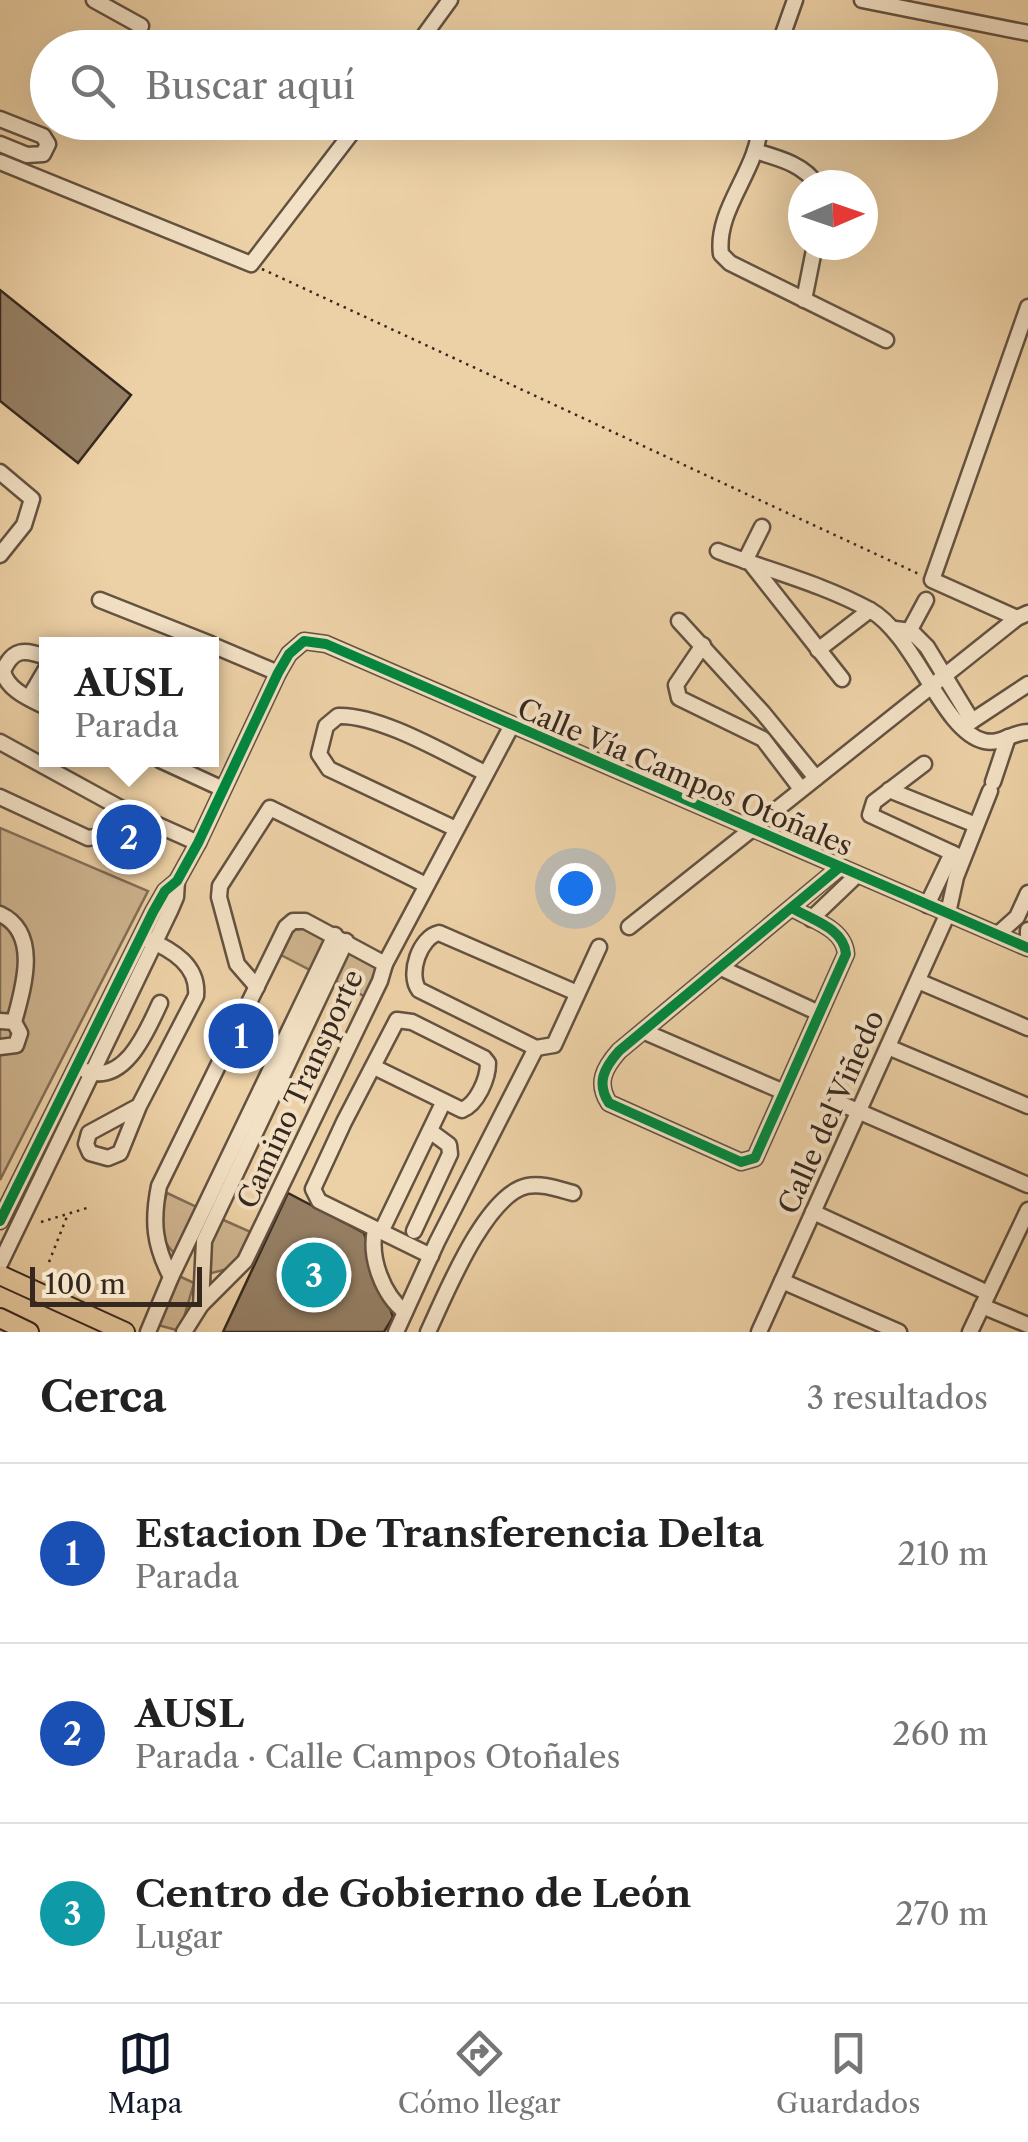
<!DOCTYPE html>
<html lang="es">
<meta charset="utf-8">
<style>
:root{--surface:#fff;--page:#f2f2f2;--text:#222;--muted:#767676;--line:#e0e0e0;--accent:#111827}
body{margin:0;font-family:"Libre Caslon Text",serif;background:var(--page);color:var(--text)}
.compass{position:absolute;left:788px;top:170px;width:90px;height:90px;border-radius:50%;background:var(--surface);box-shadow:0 10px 40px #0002;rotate:88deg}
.scale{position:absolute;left:30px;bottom:25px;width:172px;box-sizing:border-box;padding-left:10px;border:5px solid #37281f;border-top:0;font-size:28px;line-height:35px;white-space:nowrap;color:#37281f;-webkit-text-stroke:8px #f3e1c5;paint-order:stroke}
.you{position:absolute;left:575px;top:888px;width:35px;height:35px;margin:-25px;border:8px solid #fff;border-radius:50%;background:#1a73e8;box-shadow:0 0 0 15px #1a73e833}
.badge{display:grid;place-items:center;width:65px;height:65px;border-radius:50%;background:var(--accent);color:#fff;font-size:32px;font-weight:700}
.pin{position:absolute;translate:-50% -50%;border:5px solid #fff;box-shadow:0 2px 10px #0006}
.popup{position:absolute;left:39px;top:637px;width:180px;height:130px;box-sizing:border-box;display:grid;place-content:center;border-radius:0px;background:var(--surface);filter:drop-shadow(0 2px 8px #0005);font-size:32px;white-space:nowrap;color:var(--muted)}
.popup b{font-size:38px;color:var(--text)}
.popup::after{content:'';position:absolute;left:50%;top:100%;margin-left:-20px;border:20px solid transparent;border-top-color:var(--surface)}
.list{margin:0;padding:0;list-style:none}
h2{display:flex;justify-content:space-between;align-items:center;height:130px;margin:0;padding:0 40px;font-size:42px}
h2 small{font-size:32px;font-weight:400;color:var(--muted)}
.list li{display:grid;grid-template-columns:65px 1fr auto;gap:30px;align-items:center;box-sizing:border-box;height:180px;padding:0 40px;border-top:2px solid var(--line)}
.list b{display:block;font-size:38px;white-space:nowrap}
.list p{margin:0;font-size:32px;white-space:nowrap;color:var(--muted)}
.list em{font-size:32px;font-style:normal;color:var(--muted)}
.icon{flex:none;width:55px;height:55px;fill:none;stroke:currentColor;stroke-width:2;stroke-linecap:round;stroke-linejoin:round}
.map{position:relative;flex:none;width:1028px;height:1332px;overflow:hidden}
.search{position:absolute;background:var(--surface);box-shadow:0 10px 40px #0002;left:30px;right:30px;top:30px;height:110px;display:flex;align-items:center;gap:25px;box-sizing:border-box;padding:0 35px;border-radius:55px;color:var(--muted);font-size:38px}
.sheet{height:670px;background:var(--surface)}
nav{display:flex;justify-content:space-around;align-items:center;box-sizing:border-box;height:140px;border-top:2px solid var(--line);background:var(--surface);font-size:28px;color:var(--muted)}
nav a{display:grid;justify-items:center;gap:5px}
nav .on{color:var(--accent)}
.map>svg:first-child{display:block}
.green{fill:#ceb48f;stroke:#826e57;stroke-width:2.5}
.building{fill:#968065;stroke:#37281f;stroke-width:2.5}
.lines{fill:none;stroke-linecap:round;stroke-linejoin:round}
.minor-casing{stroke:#645241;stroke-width:19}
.major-casing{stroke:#37281f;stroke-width:22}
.path{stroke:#37281f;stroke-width:2.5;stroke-dasharray:2.5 5;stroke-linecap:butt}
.minor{stroke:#f3e1c5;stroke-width:14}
.major{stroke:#edd1a6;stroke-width:18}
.cycleway-casing{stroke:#f3e1c5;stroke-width:16}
.cycleway{stroke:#00873e;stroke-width:10}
.labels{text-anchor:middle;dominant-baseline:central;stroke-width:8;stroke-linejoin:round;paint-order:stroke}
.street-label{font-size:28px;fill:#37281f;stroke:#f3e1c5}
</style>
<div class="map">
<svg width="1028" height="1332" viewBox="0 0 1028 1332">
<rect width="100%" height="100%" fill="#edd1a6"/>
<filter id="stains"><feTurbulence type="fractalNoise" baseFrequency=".002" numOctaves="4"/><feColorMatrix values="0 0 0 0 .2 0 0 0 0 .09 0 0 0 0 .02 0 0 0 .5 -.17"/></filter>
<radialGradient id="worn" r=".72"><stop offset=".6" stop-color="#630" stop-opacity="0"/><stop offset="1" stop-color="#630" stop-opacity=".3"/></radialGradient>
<g class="green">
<path d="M0,828L148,891L0,1180Z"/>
<path d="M308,928L327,941L312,971L281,955L293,930Z"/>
<path d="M349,951L378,968L364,996L333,980Z"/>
<path d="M167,1193L199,1208L177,1255C157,1241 159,1214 167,1193Z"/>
<path d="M219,1218L253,1233L231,1268L208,1274L207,1241Z"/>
<path d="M179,1276L194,1283L180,1331L154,1324Z"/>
</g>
<g class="building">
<path d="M0,290L131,395L78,463L0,401Z"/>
<path d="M288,1193L364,1233L393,1317L384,1332H223Z"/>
</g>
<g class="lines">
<defs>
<g id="minor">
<path d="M94,0L141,26"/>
<path d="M862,0L1028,33"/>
<path d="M415,48L450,0"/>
<path d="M778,48L795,0"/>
<path d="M0,119L43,136L48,144L43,154L27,155L0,144"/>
<path d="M760,122C760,169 715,208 721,254L730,263L886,340"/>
<path d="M755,151C778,158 804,164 817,185"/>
<path d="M0,162L251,264L360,122"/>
<path d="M804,300L815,245"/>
<path d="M0,472L32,499L24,525L0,555"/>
<path d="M718,551C767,570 823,584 870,610C916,636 942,731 984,741C1001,745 1012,732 1028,732"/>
<path d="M745,561L762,527"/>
<path d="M752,565L842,679"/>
<path d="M100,600L211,644"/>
<path d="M1017,618L932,580L1028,307"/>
<path d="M679,621L763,713L816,778"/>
<path d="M895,629L911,631L927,647L972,721"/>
<path d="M905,639L926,600"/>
<path d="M212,645L278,673"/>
<path d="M703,645L676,685L679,698L763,739L801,789"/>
<path d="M818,650L870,610"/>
<path d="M46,657C25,649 13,648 3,671C7,690 30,699 46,707"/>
<path d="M29,698L46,669"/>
<path d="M966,725L1028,684"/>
<path d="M0,742L124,810L198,843"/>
<path d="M160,760L223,789"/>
<path d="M924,764L874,802L870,815L963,858"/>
<path d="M993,782L1008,737"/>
<path d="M889,790L976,825"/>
<path d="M0,797L88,838C109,836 114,827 124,810"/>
<path d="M456,829L329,769L319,754L326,726L338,716C379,714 448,755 485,773"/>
<path d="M927,905L952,853"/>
<path d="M792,908C812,920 844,928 846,954L755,1158L741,1162L609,1103C596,1083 604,1068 619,1051L840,867"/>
<path d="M0,914C41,933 23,989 14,1022"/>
<path d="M811,919L857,875"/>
<path d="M629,927L1017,618L1028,613"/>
<path d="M1028,930V946"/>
<path d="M998,934L1017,917L1028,893"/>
<path d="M721,968L819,1013"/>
<path d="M918,981L1028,1028"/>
<path d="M257,987L237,964L219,897L220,886L270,808L426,885"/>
<path d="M577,993L439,933C420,937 407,974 419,990L536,1048L554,1045L599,947"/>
<path d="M0,1021L14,1022L20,1033L16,1045L0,1047"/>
<path d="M645,1032L784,1092"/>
<path d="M888,1047L1028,1106"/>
<path d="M374,1067L462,1110C477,1104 488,1079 488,1063L484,1058L412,1022L397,1020L344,1122L313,1189L319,1201L431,1256"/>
<path d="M86,1071C125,1085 147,1031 160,1003"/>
<path d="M837,1102L1028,1185"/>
<path d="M139,1106L89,1133L86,1144L90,1153L108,1158L120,1153L139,1106L196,996C199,966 173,950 147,939"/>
<path d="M813,1212L988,1293"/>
<path d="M0,1221L153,912L165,891L177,881L198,843L278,673L289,654L304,641L326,644L1028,948"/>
<path d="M375,1230C369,1258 383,1295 405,1312"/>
<path d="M414,1231L450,1154L449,1145L430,1131"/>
<path d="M381,1232L443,1103"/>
<path d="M0,1264L170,911L176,897L177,881"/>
<path d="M171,1277L335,935"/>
<path d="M782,1281L899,1332"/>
<path d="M201,1305L204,1241L346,941"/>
<path d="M982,1306L1028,1325"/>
<path d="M148,1332L171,1277C154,1245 152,1221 159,1186L286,927L293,921H305L385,964"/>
<path d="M184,1332L201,1305L245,1261L380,981L385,964L511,727"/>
<path d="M396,1332L437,1242L536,1048"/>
<path d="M428,1332C445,1296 485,1195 527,1186C542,1183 558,1189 573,1193"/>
<path d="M759,1332L948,913L956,877L990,791"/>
<path d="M970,1332L1028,1210"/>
</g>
<g id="major">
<path d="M0,1275L125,1332"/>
<path d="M0,1318L29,1332"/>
</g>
</defs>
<use href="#minor" class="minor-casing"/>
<use href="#major" class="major-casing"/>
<g class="path">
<path d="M262,269L921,575"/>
<path d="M41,1222L87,1208"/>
<path d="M49,1262L68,1214"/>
</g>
<use href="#minor" class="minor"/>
<use href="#major" class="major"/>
<defs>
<g id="cycleway">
<path d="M792,908C812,920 844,928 846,954L755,1158L741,1162L609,1103C596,1083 604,1068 619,1051L840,867"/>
<path d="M0,1221L153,912L165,891L177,881L198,843L278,673L289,654L304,641L326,644L1028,948"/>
</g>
</defs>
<use href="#cycleway" class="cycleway-casing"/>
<use href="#cycleway" class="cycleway"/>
</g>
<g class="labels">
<g class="street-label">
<text transform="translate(685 777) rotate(23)">Calle Vía Campos Otoñales</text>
<text transform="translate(300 1089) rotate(-65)">Camino Transporte</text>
<text transform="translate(831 1112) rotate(-66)">Calle del Viñedo</text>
</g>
</g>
<rect width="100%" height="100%" filter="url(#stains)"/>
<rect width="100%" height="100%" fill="url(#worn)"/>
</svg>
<svg class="compass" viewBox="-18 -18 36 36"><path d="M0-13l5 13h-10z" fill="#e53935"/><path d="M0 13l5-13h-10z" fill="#767676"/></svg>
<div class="scale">100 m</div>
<div class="you"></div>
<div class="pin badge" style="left:241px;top:1036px;background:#1a4fb4">1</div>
<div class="pin badge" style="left:129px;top:837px;background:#1a4fb4">2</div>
<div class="popup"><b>AUSL</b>Parada</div>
<div class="pin badge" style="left:314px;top:1275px;background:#0f9aa8">3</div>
<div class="search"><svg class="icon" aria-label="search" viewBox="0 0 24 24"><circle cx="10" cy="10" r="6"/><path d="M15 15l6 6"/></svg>Buscar aquí</div>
</div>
<section class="sheet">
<h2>Cerca<small>3 resultados</small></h2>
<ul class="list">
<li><span class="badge" style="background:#1a4fb4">1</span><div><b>Estacion De Transferencia Delta</b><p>Parada</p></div><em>210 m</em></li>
<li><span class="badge" style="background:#1a4fb4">2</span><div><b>AUSL</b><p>Parada · Calle Campos Otoñales</p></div><em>260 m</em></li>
<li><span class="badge" style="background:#0f9aa8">3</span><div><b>Centro de Gobierno de León</b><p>Lugar</p></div><em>270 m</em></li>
</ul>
</section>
<nav>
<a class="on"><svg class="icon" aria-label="map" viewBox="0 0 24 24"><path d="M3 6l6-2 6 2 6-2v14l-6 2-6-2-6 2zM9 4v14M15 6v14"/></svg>Mapa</a>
<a><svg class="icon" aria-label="directions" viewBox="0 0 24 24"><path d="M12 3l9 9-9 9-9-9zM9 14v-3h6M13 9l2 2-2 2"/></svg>Cómo llegar</a>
<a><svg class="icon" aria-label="saved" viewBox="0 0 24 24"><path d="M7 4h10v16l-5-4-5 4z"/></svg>Guardados</a>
</nav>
